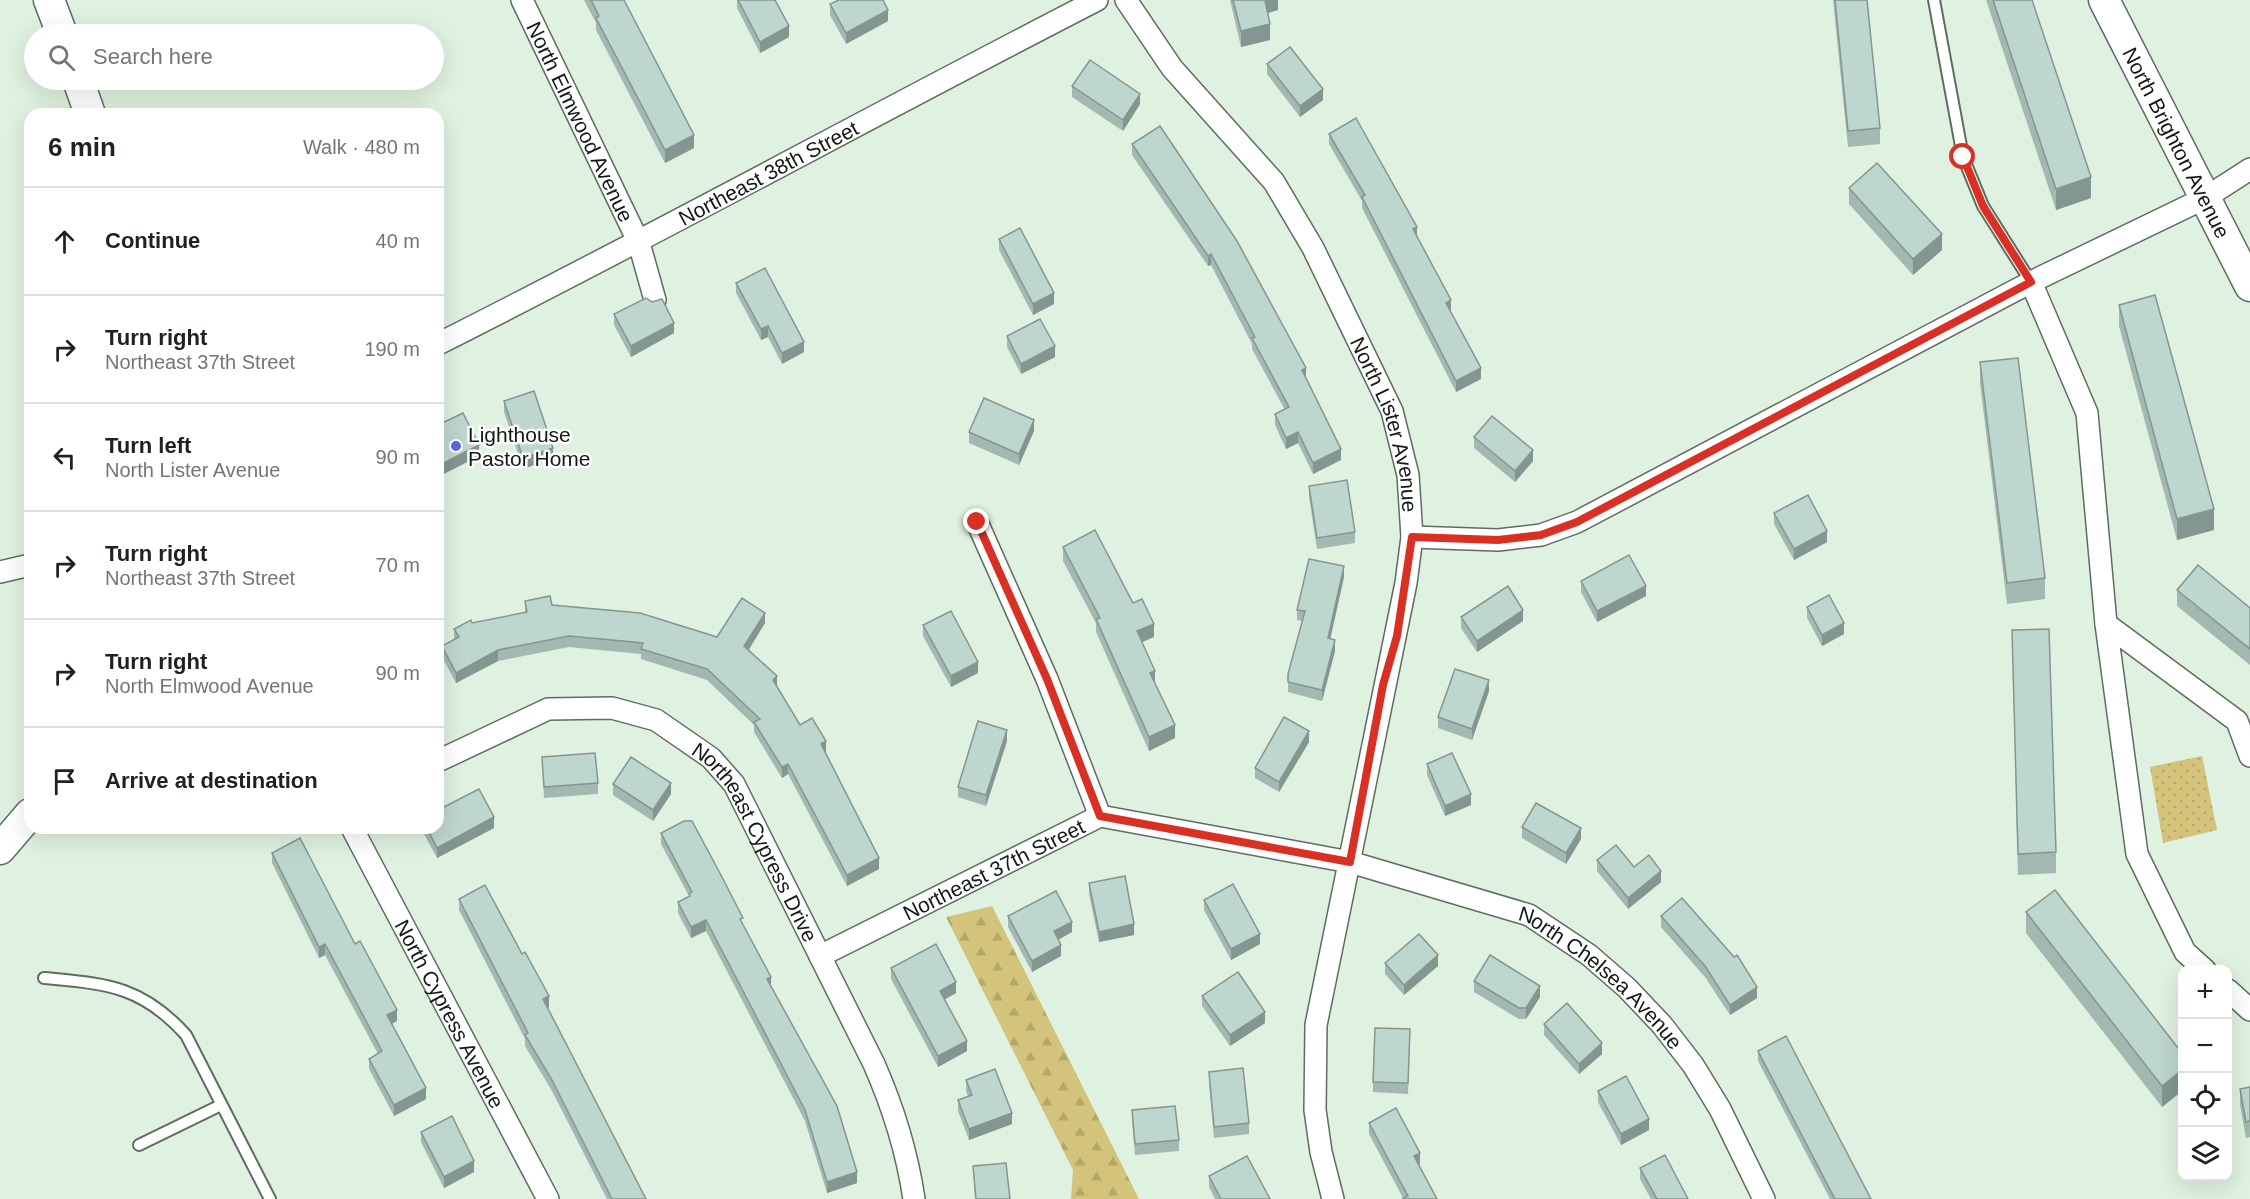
<!DOCTYPE html>
<meta charset="utf-8">
<style>
:root{--surface:#fff;--page:#f6f6f6;--text:#202124;--muted:#757577;--line:#e0e0e0}
body{margin:0;font-family:Helvetica,sans-serif;background:var(--page);color:var(--text)}
.controls{position:absolute;right:18px;bottom:18px;display:grid;overflow:hidden;border-radius:12px;box-shadow:0 6px 24px #0002}
.controls button{width:54px;height:54px;display:grid;place-items:center;padding:0;border:0;border-bottom:2px solid var(--line);background:var(--surface);color:var(--text);font:30px sans-serif}
.stop{position:absolute;width:18px;height:18px;margin:-14px;border:4px solid #d93025;border-radius:50%;background:#fff}
.stop.end{background:#d93025;border-color:#fff;box-shadow:0 2px 6px #0008}
.list{margin:0;padding:0;list-style:none}
h2{display:flex;justify-content:space-between;align-items:center;height:78px;margin:0;padding:0 24px;font-size:26px}
h2 small{font-size:20px;font-weight:400;color:var(--muted)}
.list li{display:grid;grid-template-columns:39px 1fr auto;gap:18px;align-items:center;box-sizing:border-box;height:108px;padding:0 24px;border-top:2px solid var(--line)}
.list b{display:block;font-size:22px;white-space:nowrap}
.list p{margin:0;font-size:20px;white-space:nowrap;color:var(--muted)}
.list em{font-size:20px;font-style:normal;color:var(--muted)}
.icon{flex:none;width:33px;height:33px;fill:none;stroke:currentColor;stroke-width:2;stroke-linecap:round;stroke-linejoin:round}
.map{position:relative;flex:none;width:2250px;height:1199px;overflow:hidden}
.search{position:absolute;background:var(--surface);box-shadow:0 6px 24px #0002;left:24px;top:24px;width:420px;height:66px;display:flex;align-items:center;gap:15px;box-sizing:border-box;padding:0 21px;border-radius:33px;color:var(--muted);font-size:22px}
.panel{position:absolute;background:var(--surface);box-shadow:0 6px 24px #0002;left:24px;top:108px;width:420px;height:726px;border-radius:18px}
.map>svg:first-child{display:block}
.forest{fill:url(#forest-firs)}
.park{fill:url(#park-dots)}
.lines{fill:none;stroke-linecap:round;stroke-linejoin:round}
.lane-casing{stroke:#5d6d5f;stroke-width:14}
.street-casing{stroke:#5d6d5f;stroke-width:24}
.secondary-casing{stroke:#5d6d5f;stroke-width:33}
.lane{stroke:#fff;stroke-width:10}
.street{stroke:#fff;stroke-width:21}
.secondary{stroke:#fff;stroke-width:30}
.wall{fill:#a3b8b1}
.shaded-wall{fill:#849690}
.building{fill:#bdd6ce;stroke:#849690;stroke-width:1.5}
.route{stroke:#d93025;stroke-width:8}
.poi-dot{fill:#5d65dd;stroke:#fff;stroke-width:2}
.labels{text-anchor:middle;dominant-baseline:central;stroke-width:5;stroke-linejoin:round;paint-order:stroke}
.street-label{font-size:21px;fill:#121913;stroke:#fff}
.poi-label{font-size:21px;fill:#121913;stroke:#fff;text-anchor:start}
</style>
<div class="map">
<svg width="2250" height="1199" viewBox="0 0 2250 1199">
<defs>
<pattern id="forest-firs" width="22" height="20" patternUnits="userSpaceOnUse" patternTransform="scale(1.5)"><rect width="22" height="20" fill="#d4c37b"/><path d="M5 1l3.5 6h-7zM16 11l3.5 6h-7z" fill="#b5a769"/></pattern>
<pattern id="park-dots" width="8" height="8" patternUnits="userSpaceOnUse" patternTransform="scale(1.5)"><rect width="8" height="8" fill="#d4c37b"/><path d="M2 2h.1M6 6h.1" fill="none" stroke="#b5a769" stroke-width="1.8" stroke-linecap="round"/></pattern>
</defs>
<rect width="100%" height="100%" fill="#dff1e1"/>
<path class="forest" d="M992,906L1139,1199H1071L1073,1170L946,917Z"/>
<path class="park" d="M2202,756L2217,830L2163,843L2150,767Z"/>
<g class="lines">
<defs>
<g id="lane">
<path d="M1934,0L1963,157L1983,206L2031,282"/>
<path d="M44,978C106,984 141,985 186,1035L270,1199"/>
<path d="M139,1145L221,1105"/>
</g>
<g id="street">
<path id="s1" d="M522,0L639,243L655,300"/>
<path id="s2" d="M1126,0L1172,68L1274,182L1313,248L1392,411L1408,475L1412,537L1406,583L1316,1025L1315,1110L1321,1152L1333,1199"/>
<path d="M2031,282L2087,413L2106,624"/>
<path id="s3" d="M438,344C659,233 877,113 1097,0"/>
<path d="M977,522L1047,679L1100,816"/>
<path d="M1412,537L1498,540L1541,535L1577,522L2031,282L2205,198L2250,169"/>
<path d="M0,572L30,565"/>
<path id="s4" d="M438,761L548,709L612,708L656,720L711,758L734,784L874,1064C893,1107 907,1152 914,1199"/>
<path id="s5" d="M352,828L548,1199"/>
<path id="s6" d="M820,956L1100,816L1350,862L1529,915L1589,955L1627,988L1662,1025L1693,1065L1720,1109L1764,1199"/>
<path d="M2205,970L2185,952L2137,854L2106,624L2237,721L2250,756"/>
<path d="M2228,990L2250,1010"/>
</g>
<g id="secondary">
<path d="M49,0L62,34"/>
<path id="s7" d="M2104,0L2250,286"/>
<path d="M78,80L90,114"/>
<path d="M0,849L30,814"/>
</g>
</defs>
<use href="#lane" class="lane-casing"/>
<use href="#street" class="street-casing"/>
<use href="#secondary" class="secondary-casing"/>
<use href="#lane" class="lane"/>
<use href="#street" class="street"/>
<use href="#secondary" class="secondary"/>
</g>
<g class="wall">
<path d="M584,0H624L694,148L665,163L596,30V23Z"/>
<path d="M737,0H775L789,37L760,53L737,8Z"/>
<path d="M1230,0H1278V10L1268,13L1270,40L1241,47Z"/>
<path d="M1833,0H1867L1880,128V144L1848,147Z"/>
<path d="M1986,0H2032L2091,198L2056,210Z"/>
<path d="M830,4L888,21L846,44L830,15Z"/>
<path d="M1267,64L1323,100L1300,117L1267,74Z"/>
<path d="M1072,86L1140,104L1123,131L1072,97Z"/>
<path d="M1329,134L1417,237L1481,379L1456,392L1362,208V201L1329,144Z"/>
<path d="M1132,144L1306,378L1341,460L1313,474L1298,443L1286,449L1275,425V414L1285,410L1252,349V344L1211,265L1208,266L1132,155Z"/>
<path d="M1849,188L1942,250L1913,275L1849,204Z"/>
<path d="M999,239L1054,304L1033,315L999,250Z"/>
<path d="M736,283L804,352L782,364L768,337L761,340L736,293Z"/>
<path d="M2119,305L2214,530L2177,540L2119,326Z"/>
<path d="M614,314L674,333L631,357L614,325Z"/>
<path d="M1007,336L1055,357L1021,374L1007,347Z"/>
<path d="M1980,362L2045,578V599L2007,604L1980,383Z"/>
<path d="M504,401L553,458L523,469L504,412Z"/>
<path d="M1034,431L1019,465L969,443V432Z"/>
<path d="M1474,437L1533,461L1515,482L1474,448Z"/>
<path d="M1309,486L1355,532V543L1317,549L1309,497Z"/>
<path d="M1774,513L1827,542L1794,560L1774,524Z"/>
<path d="M1063,547L1133,603L1154,637L1142,642L1155,683L1175,738L1149,751L1096,632V623L1063,561Z"/>
<path d="M1344,577L1330,639L1335,651L1322,701L1288,692V674L1302,621L1297,620V610Z"/>
<path d="M1581,581L1646,596L1597,622L1581,592Z"/>
<path d="M2177,590L2250,608V665L2177,606Z"/>
<path d="M525,601L552,605L717,637L765,623L749,650L777,687L800,725L826,752L825,753L879,869L847,886L788,774L782,778L754,732V725L707,680L641,659V654L569,647L498,661L456,683L442,657V646L454,639V629L472,623L525,613Z"/>
<path d="M1807,607L1844,634L1822,646L1807,618Z"/>
<path d="M1461,617L1523,621L1477,652L1461,628Z"/>
<path d="M923,625L978,673L951,687L923,636Z"/>
<path d="M2012,630L2056,852V873L2018,875Z"/>
<path d="M1489,691L1472,740L1438,728V717Z"/>
<path d="M1007,741L986,806L958,797V787Z"/>
<path d="M1309,742L1279,792L1255,778V768Z"/>
<path d="M542,757L598,783V794L544,798Z"/>
<path d="M1427,764L1471,805L1445,816L1427,775Z"/>
<path d="M613,784L671,794L653,821L613,795Z"/>
<path d="M1522,827L1581,839L1566,864L1522,838Z"/>
<path d="M422,828H494L437,858L422,830Z"/>
<path d="M661,833L743,925L857,1183L827,1193L805,1121L706,931L691,938L678,913V902L689,896L661,844Z"/>
<path d="M272,853L355,944L397,1021L392,1024L426,1099L394,1116L369,1069V1059L378,1054L325,955L319,958L272,863Z"/>
<path d="M1597,860L1634,867L1661,882L1628,909L1597,871Z"/>
<path d="M1089,883L1134,935L1099,942L1089,894Z"/>
<path d="M459,899L549,1007L548,1008L646,1199H607L552,1091L525,1046V1039L459,910Z"/>
<path d="M1204,900L1260,944L1231,960L1204,910Z"/>
<path d="M2026,912L2182,1053V1091L2162,1107L2026,933Z"/>
<path d="M1008,916L1072,932L1058,940L1061,956L1032,972L1008,927Z"/>
<path d="M1661,916L1757,998L1730,1015L1705,977L1661,927Z"/>
<path d="M1385,963L1438,966L1404,995L1385,974Z"/>
<path d="M891,968L956,993L945,999L967,1051L938,1067L891,979Z"/>
<path d="M1474,981L1540,997L1526,1019H1519L1474,992Z"/>
<path d="M1202,996L1265,1023L1230,1046L1202,1006Z"/>
<path d="M1544,1024L1602,1054L1579,1074L1544,1035Z"/>
<path d="M1410,1040L1408,1094L1373,1092V1082Z"/>
<path d="M1758,1051L1871,1199H1830L1758,1061Z"/>
<path d="M1209,1072L1249,1123V1134L1214,1138L1209,1083Z"/>
<path d="M966,1080L1012,1124L969,1140L958,1111V1100L968,1096L966,1091Z"/>
<path d="M2250,1087V1137L2246,1138L2240,1105V1089Z"/>
<path d="M1598,1091L1649,1130L1621,1145L1598,1102Z"/>
<path d="M1132,1110L1179,1140V1151L1135,1155L1132,1121Z"/>
<path d="M1369,1123L1420,1164H1419L1437,1199L1403,1198L1369,1134Z"/>
<path d="M421,1132L474,1172L444,1188L421,1142Z"/>
<path d="M973,1166L1010,1199H975Z"/>
<path d="M1640,1168L1688,1199H1651L1640,1179Z"/>
<path d="M1209,1176L1270,1199H1215L1209,1187Z"/>
</g>
<g class="shaded-wall">
<path d="M1264,0H1278V10L1264,14Z"/>
<path d="M888,10V21L846,44V33Z"/>
<path d="M1270,24V40L1241,47V31Z"/>
<path d="M789,26V37L760,53V42Z"/>
<path d="M1323,89V100L1300,117V106Z"/>
<path d="M1140,94V104L1123,131V120Z"/>
<path d="M694,135V148L665,163V150Z"/>
<path d="M2091,177V198L2056,210V189Z"/>
<path d="M1417,227V238L1413,229Z"/>
<path d="M1942,234V250L1913,275V259Z"/>
<path d="M1211,254V265L1208,266V256Z"/>
<path d="M1054,293V304L1033,315V304Z"/>
<path d="M1451,300V311L1446,303Z"/>
<path d="M674,323V333L631,357V346Z"/>
<path d="M768,326V337L761,340V329Z"/>
<path d="M804,342V352L782,364V353Z"/>
<path d="M1055,346V357L1021,374V364Z"/>
<path d="M1306,368V379L1302,370Z"/>
<path d="M1481,368V379L1456,392V381Z"/>
<path d="M1034,420V431L1019,465V454Z"/>
<path d="M1298,432V443L1286,449V438Z"/>
<path d="M479,445V456L438,477V466Z"/>
<path d="M553,448V458L523,469V458Z"/>
<path d="M1341,449V460L1313,474V463Z"/>
<path d="M1533,450V461L1515,482V471Z"/>
<path d="M2214,509V530L2177,540V519Z"/>
<path d="M1827,531V542L1794,560V549Z"/>
<path d="M1344,566V577L1328,649V638Z"/>
<path d="M1646,586V596L1597,622V611Z"/>
<path d="M1523,610V621L1477,652V641Z"/>
<path d="M765,613V623L744,656V646Z"/>
<path d="M1844,623V634L1822,646V635Z"/>
<path d="M1154,624V637L1137,644V631Z"/>
<path d="M1335,640V651L1322,701V690Z"/>
<path d="M498,650V661L456,683V673Z"/>
<path d="M978,662V673L951,687V676Z"/>
<path d="M1155,671V684L1150,673Z"/>
<path d="M777,676V687L773,680Z"/>
<path d="M1489,680V691L1472,740V729Z"/>
<path d="M1175,725V738L1149,751V737Z"/>
<path d="M1007,730V741L986,806V795Z"/>
<path d="M1309,731V742L1279,792V782Z"/>
<path d="M826,741V752L821,755V744Z"/>
<path d="M788,764V774L782,778V767Z"/>
<path d="M671,783V794L653,821V810Z"/>
<path d="M1471,794V805L1445,816V806Z"/>
<path d="M494,817V828L437,858V848Z"/>
<path d="M1581,828V839L1566,864V853Z"/>
<path d="M879,858V869L847,886V875Z"/>
<path d="M1661,871V882L1628,909V898Z"/>
<path d="M706,920V931L691,938V927Z"/>
<path d="M1072,922V932L1054,942V931Z"/>
<path d="M1134,924V935L1099,942V932Z"/>
<path d="M1260,934V944L1231,960V949Z"/>
<path d="M325,944V955L319,958V947Z"/>
<path d="M1061,945V956L1032,972V961Z"/>
<path d="M1438,955V966L1404,995V985Z"/>
<path d="M771,977V987L767,979Z"/>
<path d="M956,982V993L940,1002V991Z"/>
<path d="M1540,986V997L1526,1019V1008Z"/>
<path d="M1757,987V998L1730,1015V1005Z"/>
<path d="M549,996V1007L543,1010V999Z"/>
<path d="M397,1010V1021L387,1026V1015Z"/>
<path d="M1265,1012V1023L1230,1046V1035Z"/>
<path d="M967,1041V1051L938,1067V1056Z"/>
<path d="M1602,1043V1054L1579,1074V1064Z"/>
<path d="M2182,1070V1091L2162,1107V1086Z"/>
<path d="M426,1088V1099L394,1116V1105Z"/>
<path d="M1012,1113V1124L969,1140V1129Z"/>
<path d="M1649,1119V1130L1621,1145V1134Z"/>
<path d="M1420,1153V1164L1414,1167V1156Z"/>
<path d="M474,1161V1172L444,1188V1177Z"/>
<path d="M857,1172V1183L827,1193V1182Z"/>
</g>
<g class="building">
<path d="M591,0H624L694,135L665,150L596,18L599,16Z"/>
<path d="M738,0H775L789,26L760,42Z"/>
<path d="M839,0H883L888,10L846,33L830,4Z"/>
<path d="M1233,0H1265L1270,24L1241,31Z"/>
<path d="M1835,0H1867L1880,128L1848,131Z"/>
<path d="M1993,0H2032L2091,177L2056,189Z"/>
<path d="M1290,47L1323,89L1300,106L1267,64Z"/>
<path d="M1090,60L1140,94L1123,120L1072,86Z"/>
<path d="M1356,118L1417,227L1413,229L1451,300L1446,303L1481,368L1456,381L1362,197L1365,195L1329,134Z"/>
<path d="M1160,126L1237,241L1306,368L1302,370L1341,449L1313,463L1298,432L1286,438L1275,414L1289,407L1252,338L1255,337L1211,254L1208,256L1132,144Z"/>
<path d="M1877,163L1942,234L1913,259L1849,188Z"/>
<path d="M1020,228L1054,293L1033,304L999,239Z"/>
<path d="M765,268L804,342L782,353L768,326L761,329L736,283Z"/>
<path d="M2155,295L2214,509L2177,519L2119,305Z"/>
<path d="M646,298L652,302L662,299L674,323L631,346L614,314Z"/>
<path d="M1040,319L1055,346L1021,364L1007,336Z"/>
<path d="M2018,358L2045,578L2007,583L1980,362Z"/>
<path d="M534,391L553,448L523,458L504,401Z"/>
<path d="M984,398L1034,420L1019,454L969,432Z"/>
<path d="M463,413L479,445L438,466V425Z"/>
<path d="M1492,416L1533,450L1515,471L1474,437Z"/>
<path d="M1347,480L1355,532L1317,538L1309,486Z"/>
<path d="M1808,495L1827,531L1794,549L1774,513Z"/>
<path d="M1095,530L1133,603L1142,599L1154,624L1137,631L1155,671L1150,673L1175,725L1149,737L1096,619L1100,618L1063,547Z"/>
<path d="M1629,555L1646,586L1597,611L1581,581Z"/>
<path d="M1309,559L1344,566L1328,638L1335,640L1322,690L1288,682V674L1305,611L1297,610Z"/>
<path d="M2198,565L2250,608V649L2177,590Z"/>
<path d="M1508,586L1523,610L1477,641L1461,617Z"/>
<path d="M1829,595L1844,623L1822,635L1807,607Z"/>
<path d="M550,596L552,605L640,613L717,637L742,598L765,613L744,646L777,676L773,680L800,725L812,718L826,741L821,744L879,858L847,875L788,764L782,767L754,722L760,719L707,669L641,649L643,643L569,636L498,650L456,673L442,646L459,637L454,629L471,620L472,623L527,612L525,601Z"/>
<path d="M951,611L978,662L951,676L923,625Z"/>
<path d="M2049,629L2056,852L2018,854L2012,630Z"/>
<path d="M1455,669L1489,680L1472,729L1438,717Z"/>
<path d="M1284,717L1309,731L1279,782L1255,768Z"/>
<path d="M978,721L1007,730L986,795L958,787Z"/>
<path d="M595,753L598,783L544,787L542,757Z"/>
<path d="M1452,753L1471,794L1445,806L1427,764Z"/>
<path d="M631,757L671,783L653,810L613,784Z"/>
<path d="M479,789L494,817L437,848L427,828H438V810Z"/>
<path d="M1536,803L1581,828L1566,853L1522,827Z"/>
<path d="M684,821H692L722,877L743,918L740,919L771,977L767,979L837,1106L857,1172L827,1182L805,1110L706,920L691,927L678,902L690,896L689,894L692,892L661,833Z"/>
<path d="M300,838L355,944L360,941L397,1010L387,1015L426,1088L394,1105L369,1059L382,1051L325,944L319,947L272,853Z"/>
<path d="M1616,845L1634,867L1649,855L1661,871L1628,898L1597,860Z"/>
<path d="M1125,876L1134,924L1099,932L1089,883Z"/>
<path d="M1233,884L1260,934L1231,949L1204,900Z"/>
<path d="M485,885L522,954L525,952L549,996L543,999L646,1199H612L552,1080L525,1035L528,1033L459,899Z"/>
<path d="M2055,890L2182,1053V1070L2162,1086L2026,912Z"/>
<path d="M1056,891L1072,922L1054,931L1061,945L1032,961L1008,916Z"/>
<path d="M1682,898L1734,957L1737,955L1757,987L1730,1005L1705,966L1661,916Z"/>
<path d="M1419,934L1438,955L1404,985L1385,963Z"/>
<path d="M936,944L956,982L940,991L967,1041L938,1056L891,968Z"/>
<path d="M1490,955L1540,986L1526,1008H1519L1474,981Z"/>
<path d="M1238,972L1265,1012L1230,1035L1202,996Z"/>
<path d="M1567,1003L1602,1043L1579,1064L1544,1024Z"/>
<path d="M1375,1028L1410,1029L1408,1083L1373,1082Z"/>
<path d="M1786,1036L1871,1199H1835L1758,1051Z"/>
<path d="M1243,1068L1249,1123L1214,1127L1209,1072Z"/>
<path d="M995,1069L1012,1113L969,1129L958,1100L972,1095L966,1080Z"/>
<path d="M1626,1076L1649,1119L1621,1134L1598,1091Z"/>
<path d="M2250,1087V1121L2246,1122L2240,1089Z"/>
<path d="M1175,1106L1179,1140L1135,1144L1132,1110Z"/>
<path d="M1396,1108L1420,1153L1414,1156L1437,1199H1402L1408,1196L1369,1123Z"/>
<path d="M452,1116L474,1161L444,1177L421,1132Z"/>
<path d="M1665,1155L1688,1199H1657L1640,1168Z"/>
<path d="M1247,1156L1270,1199H1221L1209,1176Z"/>
<path d="M1006,1163L1010,1199H976L973,1166Z"/>
</g>
<g class="lines">
<path class="route" d="M977,522L1047,679L1100,816L1350,862L1383,685L1397,636L1412,537L1498,540L1541,535L1577,522L2031,282L1983,206L1963,157"/>
</g>
<circle class="poi-dot" cx="456" cy="446" r="6"/>
<g class="labels">
<g class="street-label">
<text stroke="none"><textPath href="#s1" startOffset="135">North Elmwood Avenue</textPath></text>
<text stroke="none"><textPath href="#s7" startOffset="160">North Brighton Avenue</textPath></text>
<text stroke="none"><textPath href="#s3" startOffset="372">Northeast 38th Street</textPath></text>
<text stroke="none"><textPath href="#s2" startOffset="504">North Lister Avenue</textPath></text>
<text stroke="none"><textPath href="#s4" startOffset="393">Northeast Cypress Drive</textPath></text>
<text stroke="none"><textPath href="#s6" startOffset="194">Northeast 37th Street</textPath></text>
<text stroke="none"><textPath href="#s6" startOffset="849">North Chelsea Avenue</textPath></text>
<text stroke="none"><textPath href="#s5" startOffset="210">North Cypress Avenue</textPath></text>
</g>
<g class="poi-label">
<text x="468" y="434">Lighthouse<tspan x="468" dy="24">Pastor Home</tspan></text>
</g>
</g>
</svg>
<div class="controls">
<button>+</button>
<button>−</button>
<button><svg class="icon" aria-label="locate" viewBox="0 0 24 24"><circle cx="12" cy="12" r="6"/><path d="M12 2v4M12 18v4M2 12h4M18 12h4"/></svg></button>
<button><svg class="icon" aria-label="layers" viewBox="0 0 24 24"><path d="M12 4l9 5-9 5-9-5zM3 14l9 5 9-5"/></svg></button>
</div>
<div class="stop" style="left:1963px;top:157px"></div>
<div class="stop end" style="left:977px;top:522px"></div>
<div class="search"><svg class="icon" aria-label="search" viewBox="0 0 24 24"><circle cx="10" cy="10" r="6"/><path d="M15 15l6 6"/></svg>Search here</div>
<section class="panel">
<h2>6 min<small>Walk · 480 m</small></h2>
<ul class="list">
<li><svg class="icon" aria-label="ahead" viewBox="0 0 24 24"><path d="M12 20V5M6 11l6-6 6 6"/></svg><div><b>Continue</b></div><em>40 m</em></li>
<li><svg class="icon" aria-label="right" viewBox="0 0 24 24"><path d="M7 20v-9h11M14 6l5 5-5 5"/></svg><div><b>Turn right</b><p>Northeast 37th Street</p></div><em>190 m</em></li>
<li><svg class="icon" aria-label="left" viewBox="0 0 24 24"><path d="M17 20v-9H6M10 6l-5 5 5 5"/></svg><div><b>Turn left</b><p>North Lister Avenue</p></div><em>90 m</em></li>
<li><svg class="icon" aria-label="right" viewBox="0 0 24 24"><path d="M7 20v-9h11M14 6l5 5-5 5"/></svg><div><b>Turn right</b><p>Northeast 37th Street</p></div><em>70 m</em></li>
<li><svg class="icon" aria-label="right" viewBox="0 0 24 24"><path d="M7 20v-9h11M14 6l5 5-5 5"/></svg><div><b>Turn right</b><p>North Elmwood Avenue</p></div><em>90 m</em></li>
<li><svg class="icon" aria-label="arrive" viewBox="0 0 24 24"><path d="M6 21V4h12l-3 4 3 4H6"/></svg><div><b>Arrive at destination</b></div></li>
</ul>
</section>
</div>
